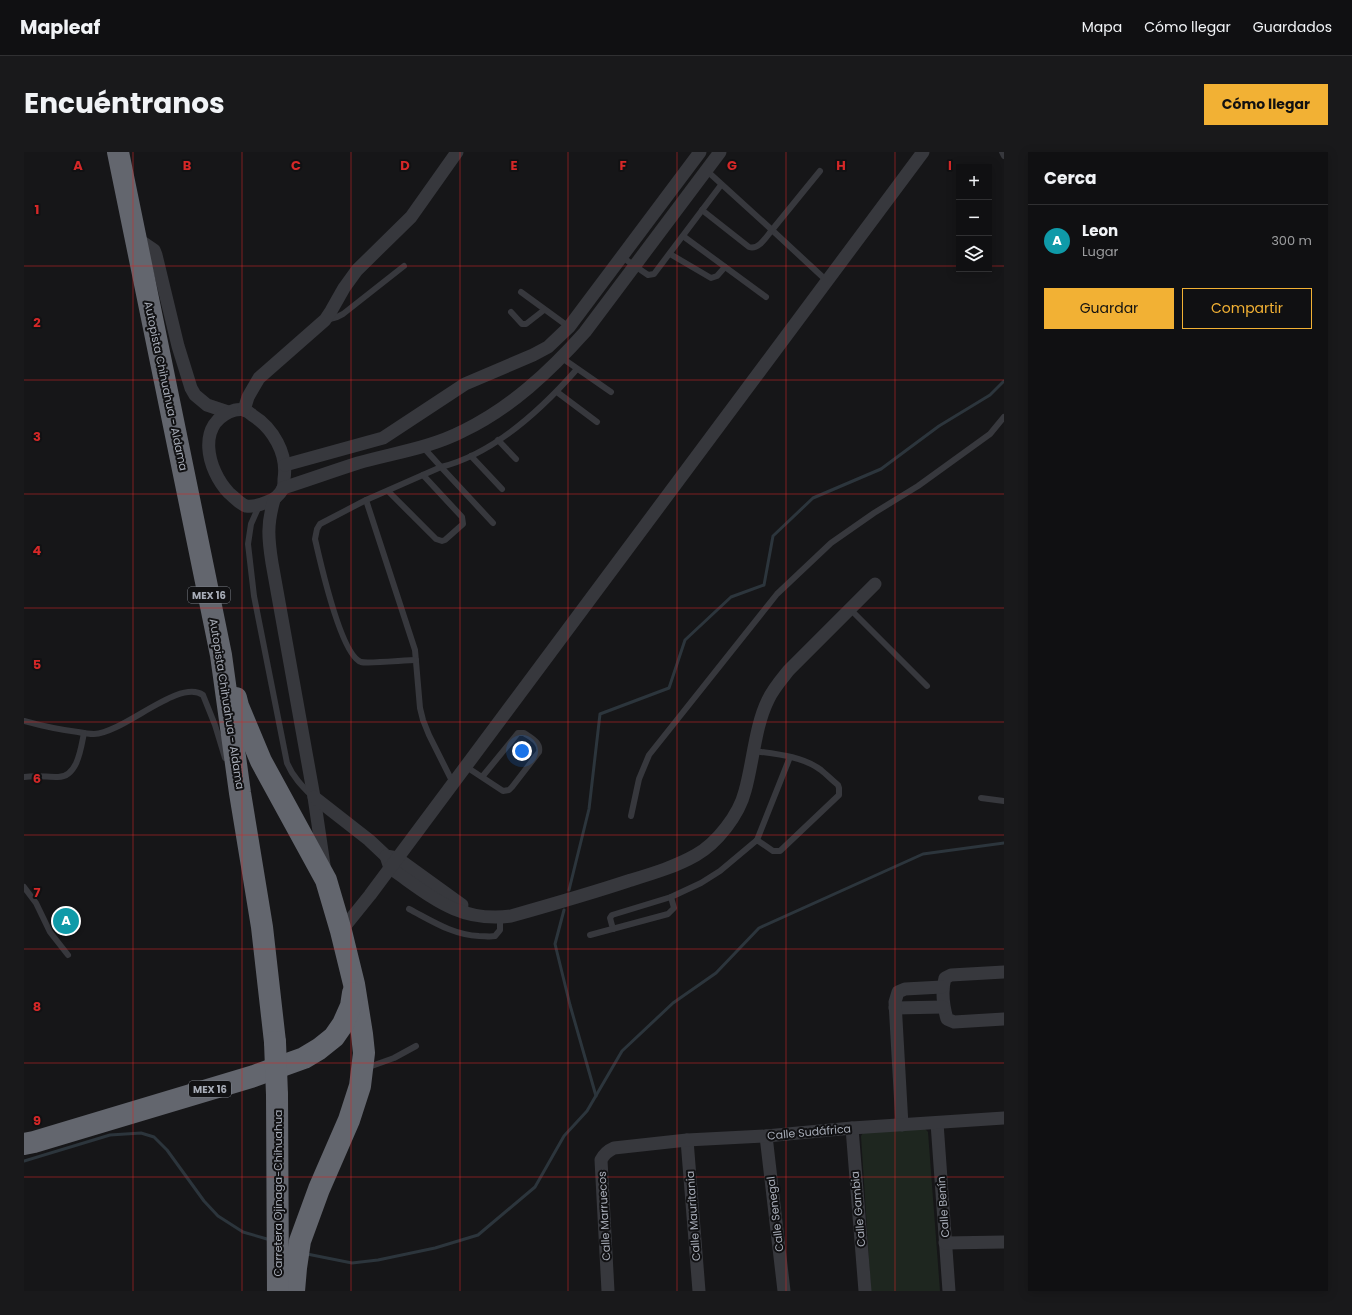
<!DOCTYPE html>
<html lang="es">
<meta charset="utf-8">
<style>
:root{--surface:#101012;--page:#19191b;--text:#f1f3f6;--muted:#9c9d9f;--line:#303032;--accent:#f2b134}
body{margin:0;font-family:Poppins,sans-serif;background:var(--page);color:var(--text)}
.controls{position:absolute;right:12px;top:12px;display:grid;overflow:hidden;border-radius:0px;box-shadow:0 2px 10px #0003}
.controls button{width:36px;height:36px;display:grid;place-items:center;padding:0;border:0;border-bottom:1px solid var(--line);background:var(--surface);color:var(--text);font:20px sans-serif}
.you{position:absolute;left:498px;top:599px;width:14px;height:14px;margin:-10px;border:3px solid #fff;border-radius:50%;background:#1a73e8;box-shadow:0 0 0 6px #1a73e833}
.badge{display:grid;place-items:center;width:26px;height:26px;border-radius:50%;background:var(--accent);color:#fff;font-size:13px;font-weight:700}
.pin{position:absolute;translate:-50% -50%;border:2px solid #fff;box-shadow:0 1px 4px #0006}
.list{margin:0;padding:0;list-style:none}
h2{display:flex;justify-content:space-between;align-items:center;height:52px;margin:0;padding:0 16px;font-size:17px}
h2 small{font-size:13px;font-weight:400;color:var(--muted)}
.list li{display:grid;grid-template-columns:26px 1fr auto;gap:12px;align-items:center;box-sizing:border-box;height:72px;padding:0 16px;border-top:1px solid var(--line)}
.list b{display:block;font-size:15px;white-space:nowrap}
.list p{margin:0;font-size:13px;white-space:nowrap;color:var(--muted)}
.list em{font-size:13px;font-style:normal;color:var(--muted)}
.actions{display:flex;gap:8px;padding:12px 16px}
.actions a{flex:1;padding:9px 0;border:1px solid var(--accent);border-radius:0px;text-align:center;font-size:14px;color:var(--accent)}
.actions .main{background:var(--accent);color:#111}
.icon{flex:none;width:22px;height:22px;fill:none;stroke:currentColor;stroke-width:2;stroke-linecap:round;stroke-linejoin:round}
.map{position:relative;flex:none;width:980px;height:1139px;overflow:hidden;border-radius:0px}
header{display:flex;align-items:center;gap:24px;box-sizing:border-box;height:56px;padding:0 20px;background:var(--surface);border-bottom:1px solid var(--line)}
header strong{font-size:19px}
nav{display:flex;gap:22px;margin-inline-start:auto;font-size:14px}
.intro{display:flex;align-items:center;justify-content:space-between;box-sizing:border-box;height:96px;padding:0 24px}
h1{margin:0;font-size:28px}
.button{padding:10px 18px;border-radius:0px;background:var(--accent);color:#111;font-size:14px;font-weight:700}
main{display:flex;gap:24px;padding:0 24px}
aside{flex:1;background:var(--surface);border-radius:0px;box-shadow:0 2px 10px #0003}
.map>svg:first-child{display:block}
.green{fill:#1e261f}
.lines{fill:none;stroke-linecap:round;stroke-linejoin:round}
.stream{stroke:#2c353c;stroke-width:3}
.lane{stroke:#37383d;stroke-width:6}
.street{stroke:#37383d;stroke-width:13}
.highway{stroke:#63666e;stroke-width:22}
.highway-bridge{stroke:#63666e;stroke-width:22}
.grid{fill:none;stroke:#d62828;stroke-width:1;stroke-opacity:0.55}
.labels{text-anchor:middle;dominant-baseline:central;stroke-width:4;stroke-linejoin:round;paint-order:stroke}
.shield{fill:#111113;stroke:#7b7e86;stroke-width:1}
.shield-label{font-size:10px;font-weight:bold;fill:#a8adb8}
.street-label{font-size:11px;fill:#a8adb8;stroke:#111113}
.grid-label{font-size:13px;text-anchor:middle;font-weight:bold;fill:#d62828;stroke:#111113;stroke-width:4;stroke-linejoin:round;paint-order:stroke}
</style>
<header>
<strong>Mapleaf</strong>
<nav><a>Mapa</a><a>Cómo llegar</a><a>Guardados</a></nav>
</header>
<div class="intro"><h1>Encuéntranos</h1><a class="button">Cómo llegar</a></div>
<main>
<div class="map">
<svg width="980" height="1139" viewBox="0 0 980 1139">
<rect width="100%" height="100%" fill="#161618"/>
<path class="green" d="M901,977L904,980L916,1139H847L837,984L839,981Z"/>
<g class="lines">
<g class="stream">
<path d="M545,738L565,657L576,562L645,536L661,488L707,445L740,433L749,384L789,346L857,317L915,274L966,243L980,229"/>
<path d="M540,758L531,792L546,853L572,944"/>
<path d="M0,1009L86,983L117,981L130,985L143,998L180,1049L194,1064L219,1080L243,1087"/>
<path d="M283,1102L328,1111L354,1108L411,1096L454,1083L511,1035L540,984L563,959L598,899L649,851L692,821L735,776L899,702L980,691"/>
</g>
<g class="lane">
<path d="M978,0L980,4"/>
<path d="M796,19L748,78L803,129"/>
<path d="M678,58L725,95C735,98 742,85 748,78L682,18"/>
<path d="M659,84L742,145"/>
<path d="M646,102L687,126L693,124L701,115"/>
<path d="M598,105L624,123L630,122L697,33"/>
<path d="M497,140L545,175"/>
<path d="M487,160L498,172H502L520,158"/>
<path d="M302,168L313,165L319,162L380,114"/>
<path d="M538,206L587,240"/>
<path d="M533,240L573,270"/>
<path d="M474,288L492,307"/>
<path d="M399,295L417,315C469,302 518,257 553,217"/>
<path d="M447,304L478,337"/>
<path d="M364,339L412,387L418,389L421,388L439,372L438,365L399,323"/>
<path d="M342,348L391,498L396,556L399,568L405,583L429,631"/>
<path d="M235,354L227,372L224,392L230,444L263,611C269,625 278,634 288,644"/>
<path d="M826,457L903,534"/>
<path d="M392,508C382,508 344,512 337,510C317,503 296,409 291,387L293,377L296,372L342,348L417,315L469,371"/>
<path d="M0,569C18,574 36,578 54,580C59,581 65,582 70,582C100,581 155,526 179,543L191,573L201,606"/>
<path d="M441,614L479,639L485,638L488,635L515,600C517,590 507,586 500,581H494L458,625"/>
<path d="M0,625C12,623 22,625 34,625C54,625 57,595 60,581"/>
<path d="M957,646L980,649"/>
<path d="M607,664L615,627L625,603L753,442L807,391L850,361L894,334L966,282L980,265"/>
<path d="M733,688L766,605"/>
<path d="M0,735L12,751L26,780L44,803"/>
<path d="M385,757C408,769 429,783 455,784C461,784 466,785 471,784L476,778V766"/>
<path d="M589,777L586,766L588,763L647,745"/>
<path d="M566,783L644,762L650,756L647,745L677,731L696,719L733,688L749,699H756L815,643V636L814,633C808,628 803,623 797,618C778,604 752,602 730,599"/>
<path d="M342,916L370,906L392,894"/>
</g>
<g class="street">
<path d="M111,85L130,98L132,103L154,194L167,236L171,243L183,253L204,260"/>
<path d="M211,258C213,258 217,257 220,258C223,259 226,261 228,263C249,276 264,302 260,327C260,330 260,334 259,336C256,343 249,348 243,350C236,353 230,355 222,354C216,352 210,345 205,341C183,318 171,270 211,258Z"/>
<path d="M220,258L224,245L235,226L301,168L307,159L320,136L333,118L387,65L433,0"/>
<path d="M261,313L359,286L441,232L509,203L524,195L545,175L676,0"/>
<path d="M259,336C284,328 309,319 334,311C369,301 406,296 439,279C487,256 526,219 561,180L696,0"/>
<path d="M250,348C243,372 244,386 248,411L290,645L300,713"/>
<path d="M290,645L345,688L362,704L373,706L438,753"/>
<path d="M362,704L366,716C407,744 434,771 487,764C526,753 565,742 604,729C627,722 651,715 672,703C693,691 715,663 721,639C729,611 731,574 744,548C749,537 757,528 765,518L851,432"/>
<path d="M317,779L346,743L899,0"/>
<path d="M980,820L927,823L921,826C917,840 919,853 923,867L930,870L980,867"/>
<path d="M871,856L919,855"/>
<path d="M913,971L925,1139"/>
<path d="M878,973L871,850L874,840L881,837L918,835"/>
<path d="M828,976L841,1139"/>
<path d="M742,984L760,1139"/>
<path d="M663,988L675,1139"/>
<path d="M921,1091L980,1090"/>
<path d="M584,1139L577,1008C580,1002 583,999 590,996L663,988L742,984L828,976L980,966"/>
</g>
<g class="highway">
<path d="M94,0L197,503L216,641L238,775L251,890"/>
<path d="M212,546L214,554L237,609L302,728L317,779L330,832L338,882L340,901L336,934L325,968L295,1037L276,1089L272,1116L270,1139"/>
<path d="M253,943L254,1139"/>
<path d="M0,992L10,990L230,924L280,906L295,897L310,885L319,872L327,854L329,841"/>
</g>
<path class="highway-bridge" d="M251,890L253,943"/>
</g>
<path class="grid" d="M109,0V1139M218,0V1139M327,0V1139M436,0V1139M544,0V1139M653,0V1139M762,0V1139M871,0V1139M0,114H935M965,114H980M0,228H980M0,342H980M0,456H980M0,570H980M0,683H980M0,797H980M0,911H980M0,1025H980"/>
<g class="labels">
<g class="shield">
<rect x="164" y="435" width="42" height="16" rx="3"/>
<rect x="165" y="929" width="42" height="16" rx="3"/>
</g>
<g class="shield-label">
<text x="185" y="443">MEX 16</text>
<text x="186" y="937">MEX 16</text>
</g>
<g class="street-label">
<text transform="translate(142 234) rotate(78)">Autopista Chihuahua - Aldama</text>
<text transform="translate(203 552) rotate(81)">Autopista Chihuahua - Aldama</text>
<text transform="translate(785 980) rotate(-5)">Calle Sudáfrica</text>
<text transform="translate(254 1041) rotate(-90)">Carretera Ojinaga-Chihuahua</text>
<text transform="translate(919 1055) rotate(-94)">Calle Benín</text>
<text transform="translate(834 1057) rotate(-95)">Calle Gambia</text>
<text transform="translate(751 1062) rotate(-97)">Calle Senegal</text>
<text transform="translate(580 1064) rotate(-93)">Calle Marruecos</text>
<text transform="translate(669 1064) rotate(-94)">Calle Mauritania</text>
</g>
</g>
<g class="grid-label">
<text x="54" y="18">A</text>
<text x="163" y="18">B</text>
<text x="272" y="18">C</text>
<text x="381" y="18">D</text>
<text x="490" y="18">E</text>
<text x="599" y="18">F</text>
<text x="708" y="18">G</text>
<text x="817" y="18">H</text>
<text x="926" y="18">I</text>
<text x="13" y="62">1</text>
<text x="13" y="175">2</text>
<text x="13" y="289">3</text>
<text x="13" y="403">4</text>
<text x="13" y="517">5</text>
<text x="13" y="631">6</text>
<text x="13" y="745">7</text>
<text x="13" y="859">8</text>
<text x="13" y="973">9</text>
</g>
</svg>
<div class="controls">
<button>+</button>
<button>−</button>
<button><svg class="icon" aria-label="layers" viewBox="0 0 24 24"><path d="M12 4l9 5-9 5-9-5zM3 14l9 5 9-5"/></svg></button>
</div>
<div class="you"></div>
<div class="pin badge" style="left:42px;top:769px;background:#0f9aa8">A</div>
</div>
<aside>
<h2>Cerca<small></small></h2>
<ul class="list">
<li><span class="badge" style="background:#0f9aa8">A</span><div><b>Leon</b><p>Lugar</p></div><em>300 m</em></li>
</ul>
<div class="actions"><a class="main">Guardar</a><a>Compartir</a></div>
</aside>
</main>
